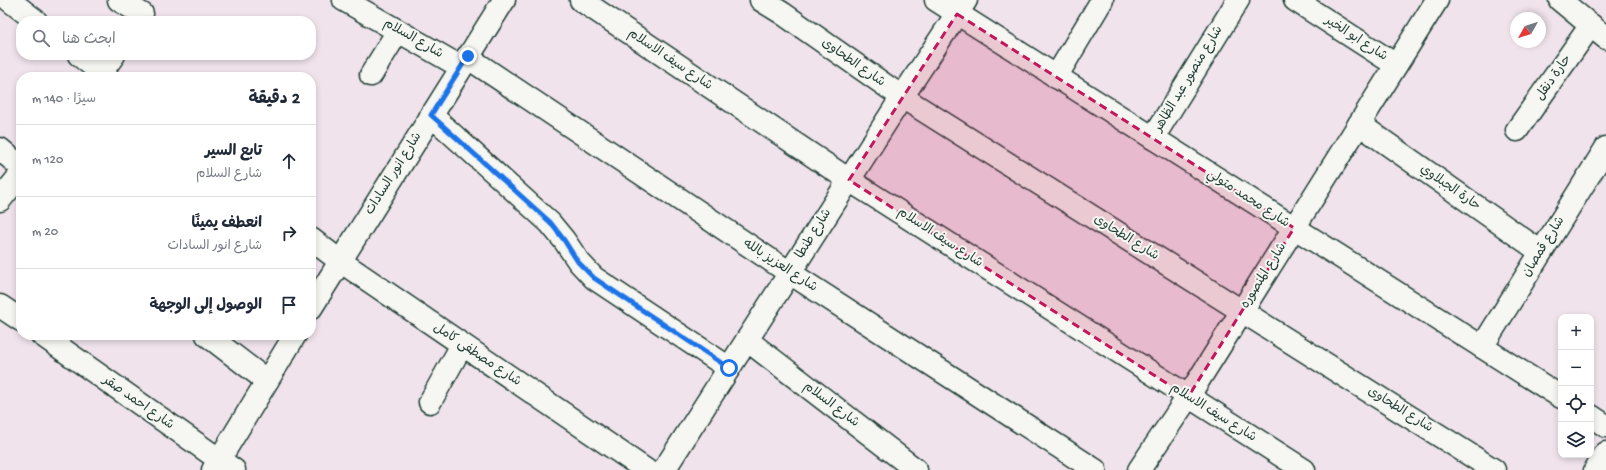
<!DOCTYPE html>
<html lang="ar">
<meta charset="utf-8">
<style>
:root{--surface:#fff;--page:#f6f6f7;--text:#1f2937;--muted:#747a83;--line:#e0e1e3}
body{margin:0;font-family:"Gochi Hand","Playpen Sans Arabic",sans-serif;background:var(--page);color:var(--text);direction:rtl}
.controls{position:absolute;right:12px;bottom:12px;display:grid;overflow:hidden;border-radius:8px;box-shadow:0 2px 6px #0003}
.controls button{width:36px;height:36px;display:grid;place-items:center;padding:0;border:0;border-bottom:1px solid var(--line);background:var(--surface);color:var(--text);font:20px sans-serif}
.compass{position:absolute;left:1510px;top:12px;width:36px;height:36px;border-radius:50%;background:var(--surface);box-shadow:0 2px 6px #0003;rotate:231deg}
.stop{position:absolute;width:12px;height:12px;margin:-9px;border:3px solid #1a73e8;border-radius:50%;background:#fff}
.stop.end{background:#1a73e8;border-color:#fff;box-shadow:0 1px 4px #0008}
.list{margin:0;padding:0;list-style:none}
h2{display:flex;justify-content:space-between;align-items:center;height:52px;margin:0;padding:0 16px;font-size:17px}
h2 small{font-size:13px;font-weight:400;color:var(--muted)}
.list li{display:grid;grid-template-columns:26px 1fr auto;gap:12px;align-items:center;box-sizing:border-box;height:72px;padding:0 16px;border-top:1px solid var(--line)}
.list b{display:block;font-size:15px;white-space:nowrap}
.list p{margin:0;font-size:13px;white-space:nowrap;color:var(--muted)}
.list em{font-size:13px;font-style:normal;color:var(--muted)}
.icon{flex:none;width:22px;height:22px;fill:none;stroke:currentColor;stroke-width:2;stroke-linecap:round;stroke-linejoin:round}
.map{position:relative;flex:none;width:1606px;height:470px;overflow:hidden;direction:ltr}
.search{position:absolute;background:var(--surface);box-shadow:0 2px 6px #0003;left:16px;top:16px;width:300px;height:44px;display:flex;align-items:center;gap:10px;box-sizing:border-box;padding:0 14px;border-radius:16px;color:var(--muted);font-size:15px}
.panel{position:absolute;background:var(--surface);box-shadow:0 2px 6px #0003;left:16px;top:72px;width:300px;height:268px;border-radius:16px;direction:rtl}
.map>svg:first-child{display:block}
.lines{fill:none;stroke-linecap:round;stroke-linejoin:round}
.minor-casing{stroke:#1f3d34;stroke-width:25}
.tertiary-casing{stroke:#1f3d34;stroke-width:25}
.minor{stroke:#f6f6f2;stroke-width:22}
.tertiary{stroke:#f6f6f2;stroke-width:22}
.route{stroke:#1a73e8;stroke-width:5}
.marked{fill:#c2185b;fill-opacity:0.2;stroke:#c2185b;stroke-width:3;stroke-dasharray:8 5;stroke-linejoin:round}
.labels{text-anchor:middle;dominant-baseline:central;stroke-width:4;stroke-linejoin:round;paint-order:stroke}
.street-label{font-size:13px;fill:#1f3d34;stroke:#f6f6f2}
</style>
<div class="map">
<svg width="1606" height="470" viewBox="0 0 1606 470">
<rect width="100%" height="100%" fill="#f0e3ec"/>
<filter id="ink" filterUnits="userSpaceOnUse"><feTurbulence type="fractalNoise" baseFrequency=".025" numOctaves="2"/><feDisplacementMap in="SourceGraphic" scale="8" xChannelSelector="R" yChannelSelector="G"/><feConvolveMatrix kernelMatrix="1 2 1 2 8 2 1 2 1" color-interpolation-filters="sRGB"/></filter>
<g filter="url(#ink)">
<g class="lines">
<defs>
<g id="minor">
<path d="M9,0L36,21"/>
<path d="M119,0L142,14"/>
<path d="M344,0L461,67"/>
<path d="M581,0L849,180L1304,470"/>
<path d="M761,0L782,13L902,97L1494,470"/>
<path d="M936,0L1561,397"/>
<path d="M1295,0L1396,65"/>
<path d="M79,55L107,77"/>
<path d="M467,57L790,273L1095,470"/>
<path d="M371,75L398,31"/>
<path d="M98,77L114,55"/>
<path d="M1056,77L1102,0"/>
<path d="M431,115L550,223L564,240L579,262L594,278L729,368"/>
<path d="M1359,124L1541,252"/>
<path d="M1517,130L1591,25"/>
<path d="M1153,138L1238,0"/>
<path d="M0,149L21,167"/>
<path d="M0,200L21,174"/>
<path d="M311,239L340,261L646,470"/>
<path d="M0,306L21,320"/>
<path d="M42,335L234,470"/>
<path d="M207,335L267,381"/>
<path d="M747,340L916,470"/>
<path d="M1482,347L1606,148"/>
<path d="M430,402L462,345"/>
<path d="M1591,416L1606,426"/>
<path d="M664,470L902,97L966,0"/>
<path d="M1139,470L1188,397L1437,0"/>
<path d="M1595,470L1606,453"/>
</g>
<g id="tertiary">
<path d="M1560,0L1606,38"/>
<path d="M311,308L504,0"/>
<path d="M213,470L295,335"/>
</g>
</defs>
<use href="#minor" class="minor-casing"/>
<use href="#tertiary" class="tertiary-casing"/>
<use href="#minor" class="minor"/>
<use href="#tertiary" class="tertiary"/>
</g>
</g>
<g class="lines" filter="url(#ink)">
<path class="route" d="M468,56L431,115L550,222L564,240L578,262L594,278L729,368"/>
</g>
<path class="marked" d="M957,14L1294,228L1188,397L849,180Z"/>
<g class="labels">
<g class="street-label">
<text transform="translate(413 39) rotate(30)">شارع السلام</text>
<text transform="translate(1356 39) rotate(33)">شارع ابو الخير</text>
<text transform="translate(670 60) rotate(34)">شارع سيف الاسلام</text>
<text transform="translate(853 63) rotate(35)">شارع الطحاوى</text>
<text transform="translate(1554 78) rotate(-55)">حارة دنقل</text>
<text transform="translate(1189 79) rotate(-59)">شارع منصور عبد الظاهر</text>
<text transform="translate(394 174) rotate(-58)">شارع انور السادات</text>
<text transform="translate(1450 188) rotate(35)">حارة الجبلاوي</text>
<text transform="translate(1248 199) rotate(33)">شارع محمد متولي</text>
<text transform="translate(814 234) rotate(-58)">شارع طنطا</text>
<text transform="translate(940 238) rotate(33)">شارع سيف الاسلام</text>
<text transform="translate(1126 238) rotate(32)">شارع الطحاوى</text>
<text transform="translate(1544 247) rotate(-58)">شارع قمصان</text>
<text transform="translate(780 266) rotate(33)">شارع العزيز بالله</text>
<text transform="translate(1264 276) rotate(-58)">شارع المنصوره</text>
<text transform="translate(477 355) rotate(34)">شارع مصطفى كامل</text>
<text transform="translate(138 403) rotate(35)">شارع احمد صقر</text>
<text transform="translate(831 405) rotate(37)">شارع السلام</text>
<text transform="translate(1400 410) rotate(32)">شارع الطحاوى</text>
<text transform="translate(1213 413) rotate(32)">شارع سيف الاسلام</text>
</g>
</g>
</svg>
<div class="controls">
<button>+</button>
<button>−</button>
<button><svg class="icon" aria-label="locate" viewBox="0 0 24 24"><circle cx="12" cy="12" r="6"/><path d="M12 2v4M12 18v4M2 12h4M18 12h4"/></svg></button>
<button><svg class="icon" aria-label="layers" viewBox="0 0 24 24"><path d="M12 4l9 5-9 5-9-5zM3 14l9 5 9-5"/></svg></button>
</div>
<svg class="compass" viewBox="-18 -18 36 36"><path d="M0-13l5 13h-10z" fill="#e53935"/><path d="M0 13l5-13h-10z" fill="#747a83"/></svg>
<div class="stop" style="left:729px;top:368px"></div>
<div class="stop end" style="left:468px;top:56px"></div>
<div class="search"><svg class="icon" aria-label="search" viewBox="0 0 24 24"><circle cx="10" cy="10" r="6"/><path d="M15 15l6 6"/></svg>ابحث هنا</div>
<section class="panel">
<h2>2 دقيقة<small>سيرًا · 140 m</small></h2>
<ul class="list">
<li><svg class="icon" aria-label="ahead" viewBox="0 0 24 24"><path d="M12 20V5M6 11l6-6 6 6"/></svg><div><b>تابع السير</b><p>شارع السلام</p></div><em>120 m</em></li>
<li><svg class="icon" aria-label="right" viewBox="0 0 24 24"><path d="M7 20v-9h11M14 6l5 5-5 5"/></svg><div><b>انعطف يمينًا</b><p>شارع انور السادات</p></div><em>20 m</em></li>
<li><svg class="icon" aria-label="arrive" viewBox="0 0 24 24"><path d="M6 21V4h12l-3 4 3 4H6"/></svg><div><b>الوصول إلى الوجهة</b></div></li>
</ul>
</section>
</div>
